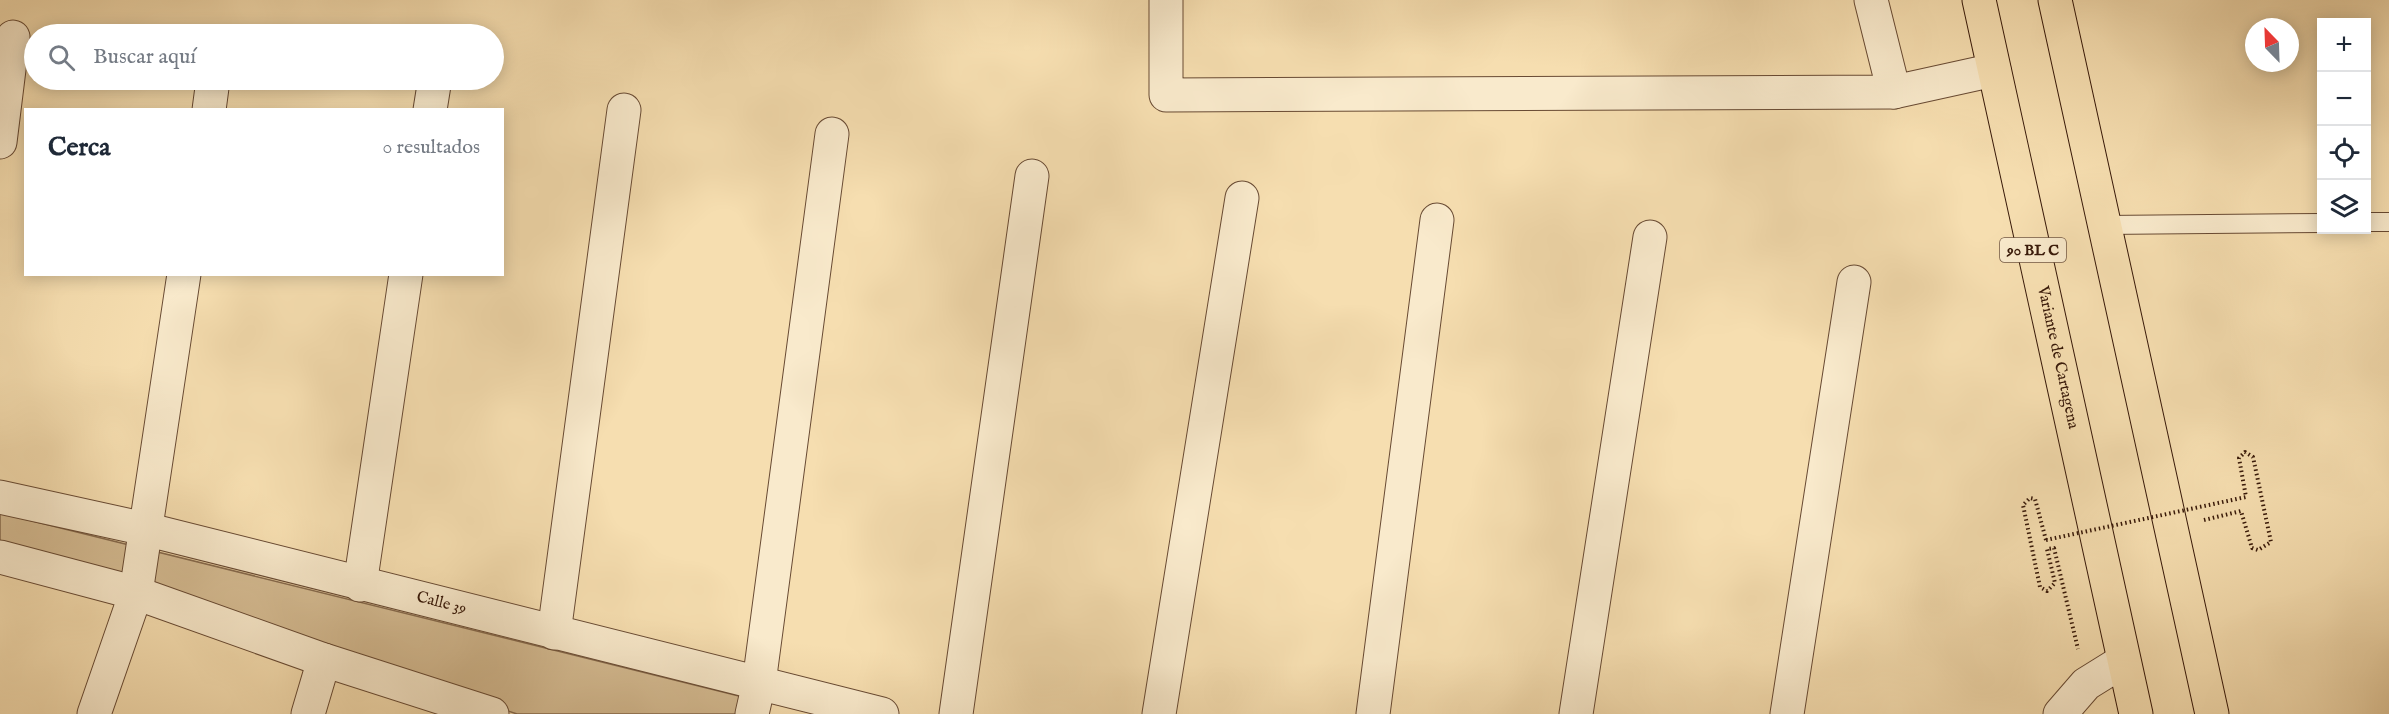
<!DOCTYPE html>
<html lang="es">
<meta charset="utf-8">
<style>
:root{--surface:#fff;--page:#f2f2f3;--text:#1f2937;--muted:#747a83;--line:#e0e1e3}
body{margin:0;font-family:"IM FELL English",serif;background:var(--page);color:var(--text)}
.controls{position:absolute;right:18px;top:18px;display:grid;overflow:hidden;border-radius:0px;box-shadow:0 3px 15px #0003}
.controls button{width:54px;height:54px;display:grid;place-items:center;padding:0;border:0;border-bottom:2px solid var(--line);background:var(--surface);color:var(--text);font:30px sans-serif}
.compass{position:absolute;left:2245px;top:18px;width:54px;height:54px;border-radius:50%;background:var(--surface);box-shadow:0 3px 15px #0003;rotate:337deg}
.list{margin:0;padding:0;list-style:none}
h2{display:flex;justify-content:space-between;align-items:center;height:78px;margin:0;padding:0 24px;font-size:26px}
h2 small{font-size:20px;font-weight:400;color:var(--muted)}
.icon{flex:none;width:33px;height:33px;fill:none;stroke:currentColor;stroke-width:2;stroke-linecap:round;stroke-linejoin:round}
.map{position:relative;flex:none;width:2389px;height:714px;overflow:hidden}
.search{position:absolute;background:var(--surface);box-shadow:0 3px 15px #0003;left:24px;top:24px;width:480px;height:66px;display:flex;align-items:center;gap:15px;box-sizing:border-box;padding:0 21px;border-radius:33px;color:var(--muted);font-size:22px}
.panel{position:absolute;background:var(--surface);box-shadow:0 3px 15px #0003;left:24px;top:108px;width:480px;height:168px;border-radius:0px}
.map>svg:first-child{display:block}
.green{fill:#d6bd94;stroke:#876b4e;stroke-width:1.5}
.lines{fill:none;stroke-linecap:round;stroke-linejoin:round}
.lane-casing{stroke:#684a33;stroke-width:20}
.street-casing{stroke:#684a33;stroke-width:35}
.highway-casing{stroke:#381909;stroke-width:35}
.path{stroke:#381909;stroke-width:4;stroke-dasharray:1.5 3;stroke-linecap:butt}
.lane{stroke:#f9eacc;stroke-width:18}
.street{stroke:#f9eacc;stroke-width:33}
.highway{stroke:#f6deb0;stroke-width:33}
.path-bridge{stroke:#381909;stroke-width:4;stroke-dasharray:1.5 3;stroke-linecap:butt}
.labels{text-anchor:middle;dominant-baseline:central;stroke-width:6;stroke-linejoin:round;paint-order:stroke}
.shield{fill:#f9eacc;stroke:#725844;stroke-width:1.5}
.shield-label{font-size:15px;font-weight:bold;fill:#381909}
.street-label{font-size:16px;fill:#381909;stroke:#f9eacc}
</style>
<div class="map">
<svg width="2389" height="714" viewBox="0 0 2389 714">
<rect width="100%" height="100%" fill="#f6deb0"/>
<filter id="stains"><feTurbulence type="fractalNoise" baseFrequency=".00333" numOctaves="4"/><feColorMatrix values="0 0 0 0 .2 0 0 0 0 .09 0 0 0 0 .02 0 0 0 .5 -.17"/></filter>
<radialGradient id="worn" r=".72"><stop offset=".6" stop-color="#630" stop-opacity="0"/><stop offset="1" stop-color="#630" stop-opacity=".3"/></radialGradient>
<path class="green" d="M0,513L743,697L739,714H517L0,542Z"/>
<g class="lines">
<defs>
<g id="lane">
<path d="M2366,222H2389"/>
<path d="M2104,225L2322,223"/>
</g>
<g id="street">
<path d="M1166,0V95L1894,92L1994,70"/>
<path d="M1871,0L1894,92"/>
<path d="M209,110L213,80"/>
<path d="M430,110L434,85"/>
<path d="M0,142L13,37"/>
<path id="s1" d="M0,497L145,529L882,714"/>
<path d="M0,557L136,593L324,660L492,714"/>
<path d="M360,585L406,274"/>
<path d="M554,633L624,110"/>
<path d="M94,714L136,593L184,274"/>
<path d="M308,714L324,660"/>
<path d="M752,714L759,683L832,134"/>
<path d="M956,714L1032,176"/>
<path d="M1159,714L1242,198"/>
<path d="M1373,714L1437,220"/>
<path d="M1576,714L1650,237"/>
<path d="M1787,714L1854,282"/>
<path d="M2060,714L2086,684L2123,661"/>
</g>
<g id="highway">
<path id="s2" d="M1979,0L2136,714"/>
<path d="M2055,0L2212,714"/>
</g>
</defs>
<use href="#lane" class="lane-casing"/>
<use href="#street" class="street-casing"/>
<use href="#highway" class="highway-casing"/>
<g class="path">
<path d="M2204,520L2241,511L2252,548L2258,550L2271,542L2253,457L2245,452L2239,458L2246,497"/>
<path d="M2046,540L2035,499L2030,498L2023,505L2040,587L2047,591L2055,583L2047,549L2054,548L2078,649"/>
</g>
<use href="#lane" class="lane"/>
<use href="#street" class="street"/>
<use href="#highway" class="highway"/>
<path class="path-bridge" d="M2046,540L2246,497"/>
</g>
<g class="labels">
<rect class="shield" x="2000" y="238" width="66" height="24" rx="4.5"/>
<g class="shield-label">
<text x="2033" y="250">90 BL C</text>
</g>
<g class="street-label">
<text stroke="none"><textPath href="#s2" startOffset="366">Variante de Cartagena</textPath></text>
<text stroke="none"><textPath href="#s1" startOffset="454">Calle 39</textPath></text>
</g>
</g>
<rect width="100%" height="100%" filter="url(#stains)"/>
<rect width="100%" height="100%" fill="url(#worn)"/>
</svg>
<div class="controls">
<button>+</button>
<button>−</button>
<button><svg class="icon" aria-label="locate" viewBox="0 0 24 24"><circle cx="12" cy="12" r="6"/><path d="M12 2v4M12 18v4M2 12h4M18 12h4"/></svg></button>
<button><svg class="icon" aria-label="layers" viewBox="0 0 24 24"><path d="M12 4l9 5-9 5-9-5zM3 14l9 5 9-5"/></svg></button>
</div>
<svg class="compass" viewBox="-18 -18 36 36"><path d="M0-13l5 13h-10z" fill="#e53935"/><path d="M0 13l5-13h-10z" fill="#747a83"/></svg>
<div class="search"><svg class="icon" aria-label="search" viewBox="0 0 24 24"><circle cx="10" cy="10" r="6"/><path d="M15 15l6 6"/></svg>Buscar aquí</div>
<section class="panel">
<h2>Cerca<small>0 resultados</small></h2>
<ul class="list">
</ul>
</section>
</div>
